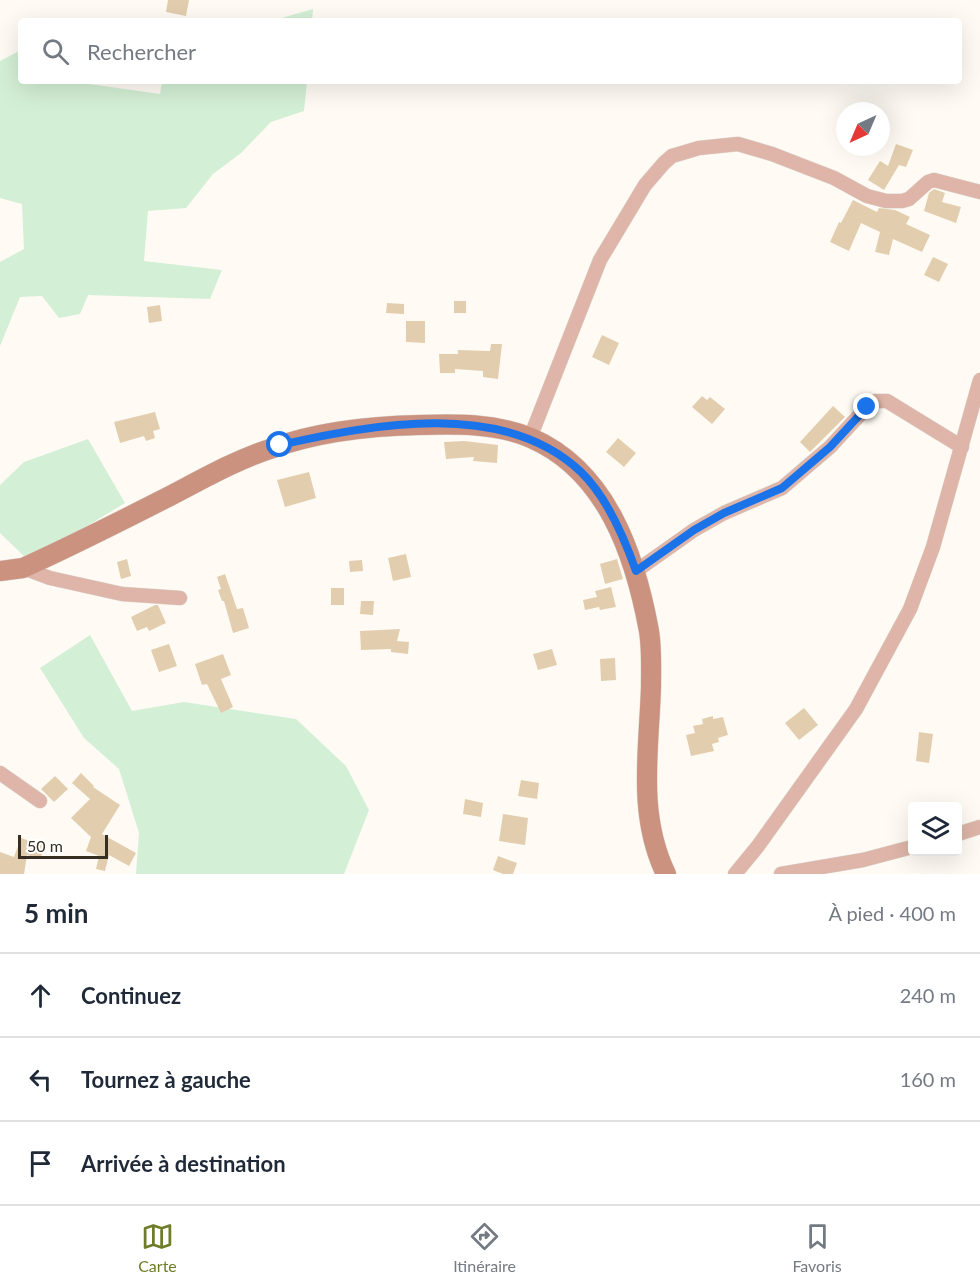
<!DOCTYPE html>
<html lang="fr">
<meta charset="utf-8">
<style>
:root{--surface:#fff;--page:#f2f2f3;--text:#1f2937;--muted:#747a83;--line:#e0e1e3;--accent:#6f7c29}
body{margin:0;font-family:Lato,sans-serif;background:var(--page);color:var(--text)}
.controls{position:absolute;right:18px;bottom:18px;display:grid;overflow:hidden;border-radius:6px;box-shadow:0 6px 24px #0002}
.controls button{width:54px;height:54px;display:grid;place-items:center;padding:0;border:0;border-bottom:2px solid var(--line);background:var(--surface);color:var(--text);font:30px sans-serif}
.compass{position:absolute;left:836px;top:102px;width:54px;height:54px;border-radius:50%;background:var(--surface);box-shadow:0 6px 24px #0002;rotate:224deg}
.scale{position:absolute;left:18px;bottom:15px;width:90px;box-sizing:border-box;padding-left:6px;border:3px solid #362e21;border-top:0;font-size:16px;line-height:21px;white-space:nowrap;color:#362e21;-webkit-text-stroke:4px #fff;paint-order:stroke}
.stop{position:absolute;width:18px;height:18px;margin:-14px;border:4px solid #1a73e8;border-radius:50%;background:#fff}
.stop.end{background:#1a73e8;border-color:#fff;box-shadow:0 2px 6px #0008}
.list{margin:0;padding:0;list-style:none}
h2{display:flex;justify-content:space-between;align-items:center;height:78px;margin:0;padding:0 24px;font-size:26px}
h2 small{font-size:20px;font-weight:400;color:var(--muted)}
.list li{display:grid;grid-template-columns:39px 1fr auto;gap:18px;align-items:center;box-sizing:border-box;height:84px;padding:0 24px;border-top:2px solid var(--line)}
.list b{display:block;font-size:22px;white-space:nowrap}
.list em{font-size:20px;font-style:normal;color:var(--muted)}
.icon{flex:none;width:33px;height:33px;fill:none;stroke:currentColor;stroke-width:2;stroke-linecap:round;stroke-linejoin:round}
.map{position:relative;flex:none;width:980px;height:874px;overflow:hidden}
.search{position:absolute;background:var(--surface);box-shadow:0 6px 24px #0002;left:18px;right:18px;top:18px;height:66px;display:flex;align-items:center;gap:15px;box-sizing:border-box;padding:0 21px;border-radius:6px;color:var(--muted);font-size:22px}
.sheet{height:330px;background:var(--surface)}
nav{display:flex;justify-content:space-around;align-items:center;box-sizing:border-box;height:84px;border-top:2px solid var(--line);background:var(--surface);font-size:16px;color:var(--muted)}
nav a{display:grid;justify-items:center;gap:3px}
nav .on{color:var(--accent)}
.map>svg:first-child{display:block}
.green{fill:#d3efd5}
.building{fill:#e2ceae}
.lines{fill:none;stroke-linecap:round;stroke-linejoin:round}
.street-casing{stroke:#dbd6ce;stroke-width:15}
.secondary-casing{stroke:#dbd6ce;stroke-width:21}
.street{stroke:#deb5a8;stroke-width:14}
.secondary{stroke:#cc9280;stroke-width:20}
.route{stroke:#1a73e8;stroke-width:8}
</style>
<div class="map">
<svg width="980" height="874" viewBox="0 0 980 874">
<rect width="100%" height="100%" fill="#fffbf4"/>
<g class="green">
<path d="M313,9L312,21H276L278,19Z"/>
<path d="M21,50V81H79L82,83L160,94L162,81H307L304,111L271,122L241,153L213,174L186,208L148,211L144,261L222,270L210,299L88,295L80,314L59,318L42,296L20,297L0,346V262L24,249L22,204L0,198V61Z"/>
<path d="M88,439L125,503L82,529L26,558L0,533V485L24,462Z"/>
<path d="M90,635L132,711L184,702L296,719L346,766L369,810L344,874H136L139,833L119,769L84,738L40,668Z"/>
</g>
<g class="building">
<path d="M168,0H189L186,16L166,12Z"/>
<path d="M896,144L913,150L906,167L899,165L884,190L868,180L880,161L888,166Z"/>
<path d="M934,189L945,193L942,202L961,207L956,223L924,211L929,193Z"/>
<path d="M853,200L877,212L879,208L895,210L910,217L906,224L930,235L922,252L893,239L889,255L875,252L880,232L861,223L849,251L830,242L839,222L841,223Z"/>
<path d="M933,257L948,264L939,282L924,275Z"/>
<rect x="454" y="301" width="12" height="12"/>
<path d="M387,303L404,304V314L386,313Z"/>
<path d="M160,305L162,321L149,323L147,307Z"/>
<path d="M406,321H425V343L406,342Z"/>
<path d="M602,335L619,343L609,365L592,357Z"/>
<path d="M491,344H502L498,379L483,377V371L455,369V373H440L439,354H458V350L490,351Z"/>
<path d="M702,396L707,400L710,397L725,409L712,424L692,407Z"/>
<path d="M833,406L845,417L810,452L800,442Z"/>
<path d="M155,412L160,429L153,431L155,438L146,441L144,436L120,443L114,422Z"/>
<path d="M618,438L636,453L624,467L606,452Z"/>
<path d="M464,441L498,445L497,463L473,461L474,457L446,459L444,442Z"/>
<path d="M309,472L316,498L285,507L277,480Z"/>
<path d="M406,554L411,577L393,581L388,558Z"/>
<path d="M127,559L131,576L121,579L117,562Z"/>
<path d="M617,559L623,579L605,584L600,564Z"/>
<path d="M362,560L363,571L350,572L349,561Z"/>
<path d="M225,574L237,609L243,608L249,628L233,633L224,601H222L218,590L221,589L217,577Z"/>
<path d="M611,587L616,607L600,610L599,607L585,610L583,600L597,597L595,591Z"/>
<rect x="331" y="588" width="13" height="17"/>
<path d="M361,601H374L373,615L360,614Z"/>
<path d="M155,605H158L166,623L149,631L147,627L137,631L131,617Z"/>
<path d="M400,629L397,641L409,642L408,654L391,652V649L361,650L360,631Z"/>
<path d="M169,644L177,666L159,672L151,650Z"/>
<path d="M552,649L557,665L538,670L533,654Z"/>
<path d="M223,654L231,675L221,679L233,707L221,713L207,684L202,685L195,664Z"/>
<path d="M615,658L616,680L601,681L600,659Z"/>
<path d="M804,708L818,725L799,740L785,723Z"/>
<path d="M713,716V719L723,717L728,735L718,738L719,742L712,744L714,751L691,756L686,735L695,733L693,726L703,724L702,719Z"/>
<path d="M919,732L933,734L929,763L916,761Z"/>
<path d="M81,773L94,786L93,787L120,805L102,834L136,853L129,866L109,855L105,871L96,869L99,856L86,851L91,837L71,818L90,799L72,783Z"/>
<path d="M55,776L68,789L54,802L41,789Z"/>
<path d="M521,780L539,783L537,799L518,796Z"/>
<path d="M465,799L483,803L481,817L463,814Z"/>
<path d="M503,814L528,818L525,845L499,841Z"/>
<path d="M21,838L45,846L40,859L27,855L24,874H0V852L14,857Z"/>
<path d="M498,856L517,863L513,874H503L493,870Z"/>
</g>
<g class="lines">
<defs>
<g id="street">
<path d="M530,438L600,260L645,185L664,163L672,156L699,148L738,144L772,154L834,178L867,196L886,201H902L909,199L928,182L934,180L980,192"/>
<path d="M23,568L50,578L122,594L180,598"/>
<path d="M636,571L694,530L724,513L782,488L830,447L867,407L876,401H887L962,447"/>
<path d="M0,773L40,801"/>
<path d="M958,834L980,827"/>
<path d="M735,874L758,846L856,709L910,609L933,547L980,380"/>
<path d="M781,874L863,860L912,847"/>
</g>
<path id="secondary" d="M0,571L23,568C71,546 119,522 166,498C201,480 235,460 273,448C317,432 373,426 419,425C456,424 496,423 531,438C607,471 635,555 649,631C652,649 651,668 651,687C649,751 637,814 666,874"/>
</defs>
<use href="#street" class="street-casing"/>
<use href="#secondary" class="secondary-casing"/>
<use href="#street" class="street"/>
<use href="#secondary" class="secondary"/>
</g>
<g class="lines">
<path class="route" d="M280,445C374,424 504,399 581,472C607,497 624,537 636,571L694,530L724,513L782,488L830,447L867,407"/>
</g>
</svg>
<div class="controls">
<button><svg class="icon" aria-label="layers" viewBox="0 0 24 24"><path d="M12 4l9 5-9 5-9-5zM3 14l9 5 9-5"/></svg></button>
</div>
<svg class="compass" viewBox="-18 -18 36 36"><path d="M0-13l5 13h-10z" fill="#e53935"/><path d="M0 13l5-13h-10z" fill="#747a83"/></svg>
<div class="scale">50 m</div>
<div class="stop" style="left:280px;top:445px"></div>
<div class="stop end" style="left:867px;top:407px"></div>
<div class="search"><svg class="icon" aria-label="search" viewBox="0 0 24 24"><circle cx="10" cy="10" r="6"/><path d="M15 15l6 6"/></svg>Rechercher</div>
</div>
<section class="sheet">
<h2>5 min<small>À pied · 400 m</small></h2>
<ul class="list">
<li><svg class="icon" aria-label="ahead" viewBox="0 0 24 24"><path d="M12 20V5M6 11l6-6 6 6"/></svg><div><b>Continuez</b></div><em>240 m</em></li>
<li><svg class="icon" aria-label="left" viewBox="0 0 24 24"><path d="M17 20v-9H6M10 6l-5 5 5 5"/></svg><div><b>Tournez à gauche</b></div><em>160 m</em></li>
<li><svg class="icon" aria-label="arrive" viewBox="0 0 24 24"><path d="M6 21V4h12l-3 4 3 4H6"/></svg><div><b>Arrivée à destination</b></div></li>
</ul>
</section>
<nav>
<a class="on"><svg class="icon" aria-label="map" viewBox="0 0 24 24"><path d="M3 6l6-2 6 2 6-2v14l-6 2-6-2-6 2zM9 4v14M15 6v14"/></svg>Carte</a>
<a><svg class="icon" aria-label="directions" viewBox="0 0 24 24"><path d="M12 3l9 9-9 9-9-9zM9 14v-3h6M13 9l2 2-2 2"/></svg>Itinéraire</a>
<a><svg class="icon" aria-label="saved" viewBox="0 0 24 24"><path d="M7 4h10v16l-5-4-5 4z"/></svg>Favoris</a>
</nav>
